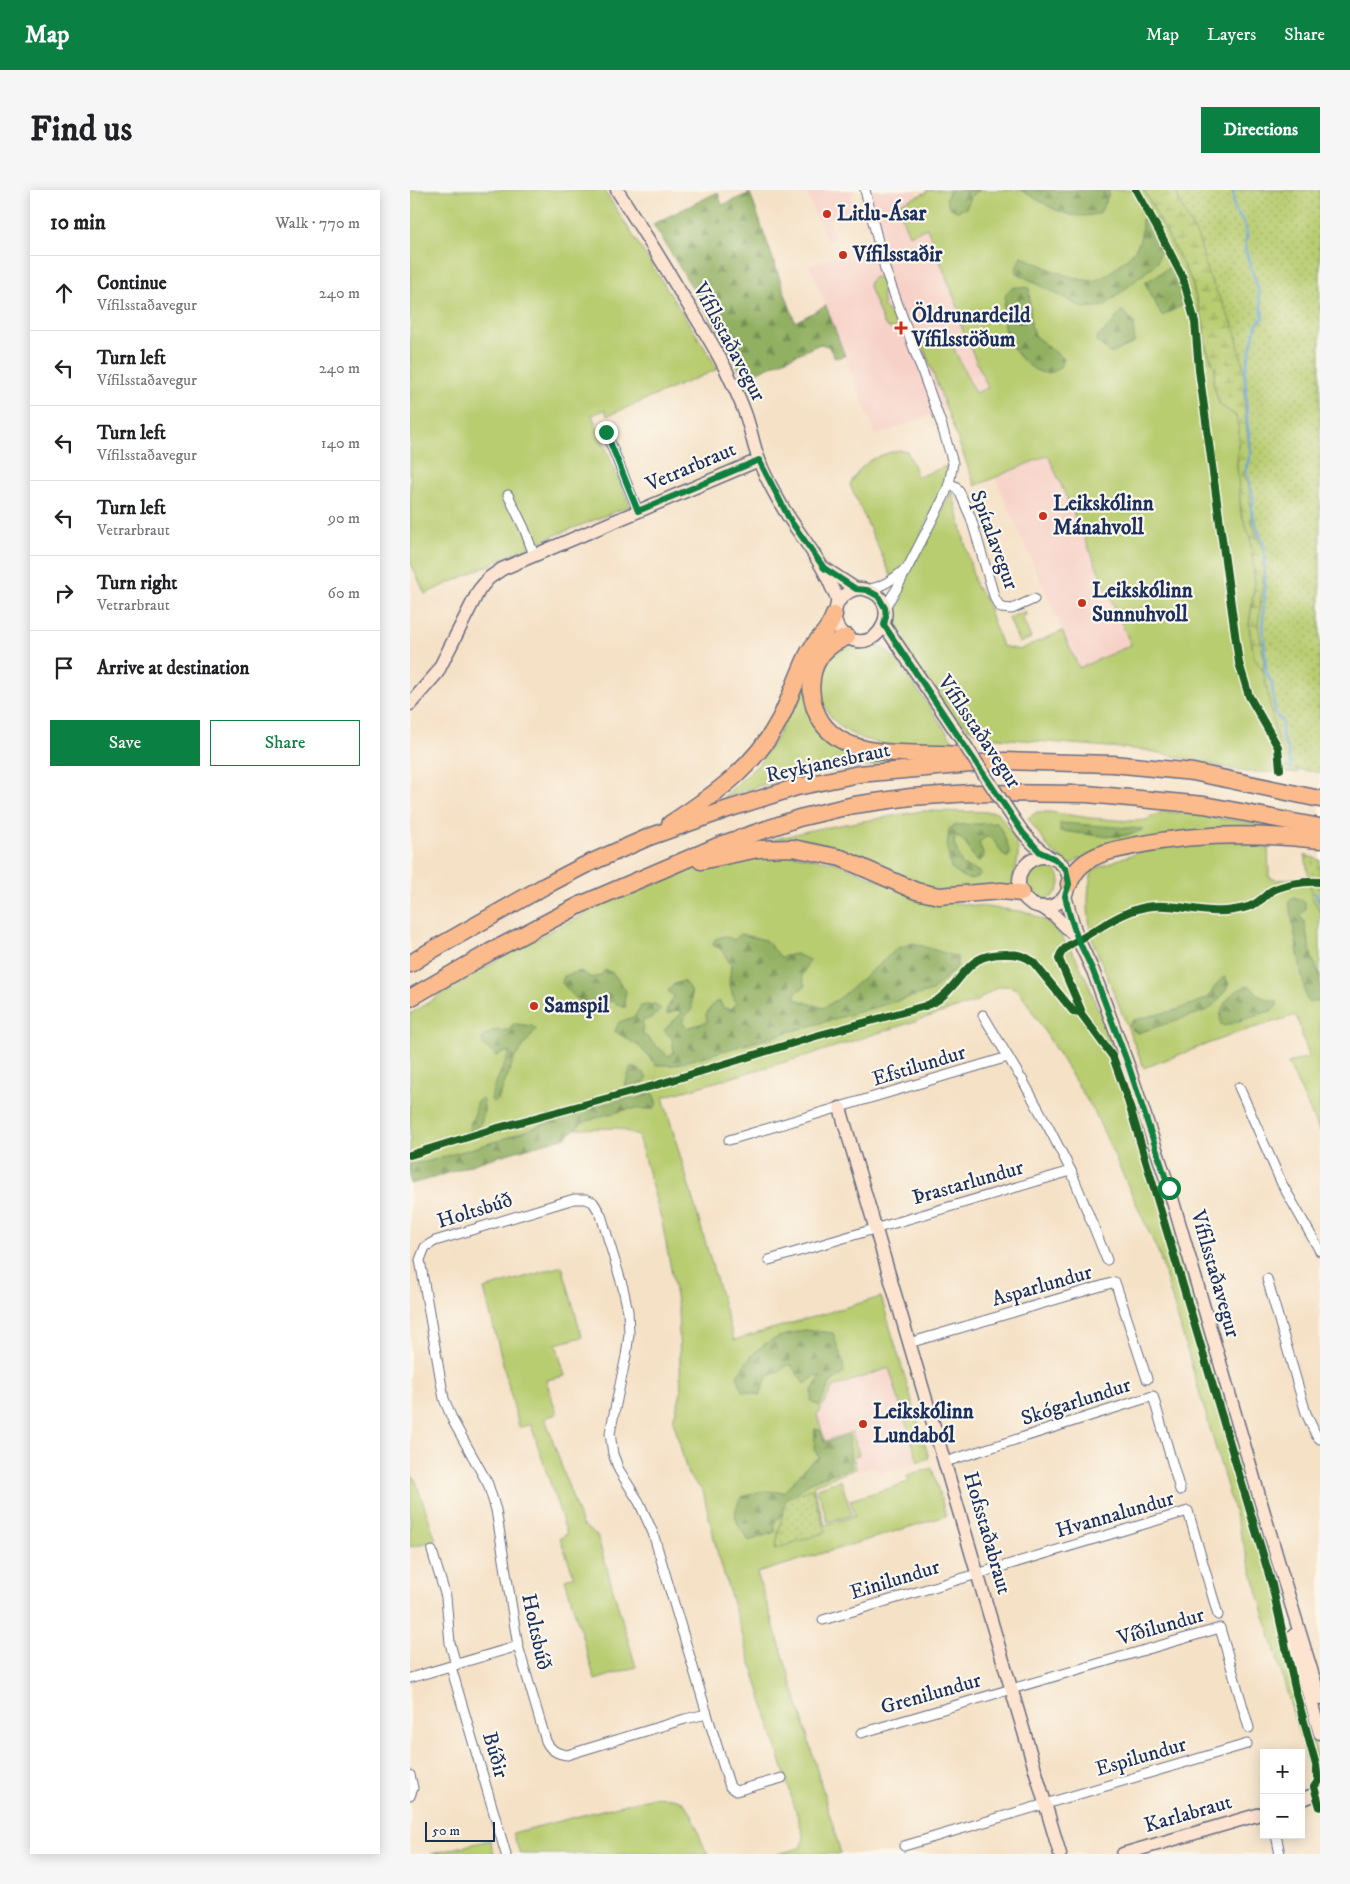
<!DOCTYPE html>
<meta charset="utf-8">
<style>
:root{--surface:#fff;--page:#f6f6f6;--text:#202124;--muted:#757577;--line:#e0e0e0;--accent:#0b8043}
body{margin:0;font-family:"IM FELL DW Pica",serif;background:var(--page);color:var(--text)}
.controls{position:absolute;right:15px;bottom:15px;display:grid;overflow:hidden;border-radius:0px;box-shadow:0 2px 12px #0003}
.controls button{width:45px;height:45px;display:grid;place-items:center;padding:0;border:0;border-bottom:1px solid var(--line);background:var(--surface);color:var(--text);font:25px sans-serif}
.scale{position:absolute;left:15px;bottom:12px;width:70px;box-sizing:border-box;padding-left:5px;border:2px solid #1b2f5e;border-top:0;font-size:14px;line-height:18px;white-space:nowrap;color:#1b2f5e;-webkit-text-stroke:4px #fbf7ec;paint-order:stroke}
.stop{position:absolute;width:15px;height:15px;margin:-11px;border:4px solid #0b8043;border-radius:50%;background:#fff}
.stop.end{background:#0b8043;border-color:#fff;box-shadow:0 1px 5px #0008}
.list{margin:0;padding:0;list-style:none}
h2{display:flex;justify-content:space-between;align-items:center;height:65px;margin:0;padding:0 20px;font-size:21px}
h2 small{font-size:16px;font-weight:400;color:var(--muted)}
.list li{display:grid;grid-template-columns:32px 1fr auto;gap:15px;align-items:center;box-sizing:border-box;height:75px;padding:0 20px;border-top:1px solid var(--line)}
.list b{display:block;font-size:19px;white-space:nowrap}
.list p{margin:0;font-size:16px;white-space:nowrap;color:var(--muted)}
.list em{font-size:16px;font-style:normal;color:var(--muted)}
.actions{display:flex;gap:10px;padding:15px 20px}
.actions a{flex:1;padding:11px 0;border:1px solid var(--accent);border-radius:0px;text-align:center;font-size:18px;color:var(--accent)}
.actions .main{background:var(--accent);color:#fff}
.icon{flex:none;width:28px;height:28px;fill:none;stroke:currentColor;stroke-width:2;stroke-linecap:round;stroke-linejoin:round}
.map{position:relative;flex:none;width:910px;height:1664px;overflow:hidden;border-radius:0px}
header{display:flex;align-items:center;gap:30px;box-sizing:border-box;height:70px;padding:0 25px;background:var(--accent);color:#fff}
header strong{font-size:24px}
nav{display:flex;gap:28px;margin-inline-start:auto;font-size:18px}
.intro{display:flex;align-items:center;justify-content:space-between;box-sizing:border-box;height:120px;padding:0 30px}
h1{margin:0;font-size:35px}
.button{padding:12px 22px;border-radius:0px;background:var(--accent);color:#fff;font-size:18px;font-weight:700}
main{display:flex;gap:30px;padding:0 30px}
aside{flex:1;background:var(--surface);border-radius:0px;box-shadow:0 2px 12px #0003}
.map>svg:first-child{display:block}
.built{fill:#f7d1c7}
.green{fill:#b8cc6f;stroke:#6a7e66}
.forest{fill:url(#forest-firs);stroke:#567060}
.wetland{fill:url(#wetland-marsh);stroke:#6a7e66}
.park{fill:url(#park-dots);stroke:#6a7e66}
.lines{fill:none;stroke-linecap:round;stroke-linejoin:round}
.stream{stroke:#6aa5da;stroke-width:2.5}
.street-casing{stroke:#676d82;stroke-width:11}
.secondary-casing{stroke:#676d82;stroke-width:15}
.highway-casing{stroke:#676d82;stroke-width:19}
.street{stroke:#fff;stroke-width:9}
.secondary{stroke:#fde4d1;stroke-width:12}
.highway{stroke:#fbbb8d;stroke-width:16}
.secondary-bridge-casing{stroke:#676d82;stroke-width:15;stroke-linecap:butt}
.secondary-bridge{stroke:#fde4d1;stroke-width:12}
.cycleway-casing{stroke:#fbf7ec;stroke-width:11}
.cycleway{stroke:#1b5e20;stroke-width:8}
.route{stroke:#0b8043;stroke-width:6}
.poi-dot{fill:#c8321e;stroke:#fbf7ec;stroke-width:2}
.labels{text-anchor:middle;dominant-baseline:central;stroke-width:4.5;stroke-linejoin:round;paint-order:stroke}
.poi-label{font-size:21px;font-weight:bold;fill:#1b2f5e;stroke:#fbf7ec;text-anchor:start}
.street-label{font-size:21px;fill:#1b2f5e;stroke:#fbf7ec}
</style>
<header>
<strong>Map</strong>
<nav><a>Map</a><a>Layers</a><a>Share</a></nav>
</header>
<div class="intro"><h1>Find us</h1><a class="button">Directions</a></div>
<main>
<aside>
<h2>10 min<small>Walk · 770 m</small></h2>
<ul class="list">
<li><svg class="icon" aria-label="ahead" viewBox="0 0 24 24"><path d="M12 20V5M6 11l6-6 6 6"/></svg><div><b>Continue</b><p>Vífilsstaðavegur</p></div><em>240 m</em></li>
<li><svg class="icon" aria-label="left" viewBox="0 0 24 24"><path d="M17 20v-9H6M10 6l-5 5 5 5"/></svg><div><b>Turn left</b><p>Vífilsstaðavegur</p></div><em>240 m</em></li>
<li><svg class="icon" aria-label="left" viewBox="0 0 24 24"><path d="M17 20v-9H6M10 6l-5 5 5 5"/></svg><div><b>Turn left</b><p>Vífilsstaðavegur</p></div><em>140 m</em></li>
<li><svg class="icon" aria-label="left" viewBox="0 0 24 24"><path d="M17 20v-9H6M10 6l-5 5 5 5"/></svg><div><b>Turn left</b><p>Vetrarbraut</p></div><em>90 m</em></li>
<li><svg class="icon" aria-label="right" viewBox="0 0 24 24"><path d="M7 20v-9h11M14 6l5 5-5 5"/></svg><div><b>Turn right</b><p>Vetrarbraut</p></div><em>60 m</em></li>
<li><svg class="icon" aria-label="arrive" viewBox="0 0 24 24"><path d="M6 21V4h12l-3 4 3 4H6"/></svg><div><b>Arrive at destination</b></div></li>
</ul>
<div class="actions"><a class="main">Save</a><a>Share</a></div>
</aside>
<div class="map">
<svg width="910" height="1664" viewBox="0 0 910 1664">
<defs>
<pattern id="forest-firs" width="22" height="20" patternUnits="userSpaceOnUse" patternTransform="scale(1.25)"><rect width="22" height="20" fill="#92b062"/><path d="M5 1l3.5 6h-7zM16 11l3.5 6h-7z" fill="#769054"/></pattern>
<pattern id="wetland-marsh" width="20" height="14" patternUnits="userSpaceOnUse" patternTransform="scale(1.25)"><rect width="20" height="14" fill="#b8cc6f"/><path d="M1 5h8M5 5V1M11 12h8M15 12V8" fill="none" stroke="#95a65e"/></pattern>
<pattern id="park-dots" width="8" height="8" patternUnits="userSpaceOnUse" patternTransform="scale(1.25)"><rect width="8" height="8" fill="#b8cc6f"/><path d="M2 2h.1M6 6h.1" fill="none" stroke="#95a65e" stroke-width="1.8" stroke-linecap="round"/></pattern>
</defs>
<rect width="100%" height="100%" fill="#fbf7ec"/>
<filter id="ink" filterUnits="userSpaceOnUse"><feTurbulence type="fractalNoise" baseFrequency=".02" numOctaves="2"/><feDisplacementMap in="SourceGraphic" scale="10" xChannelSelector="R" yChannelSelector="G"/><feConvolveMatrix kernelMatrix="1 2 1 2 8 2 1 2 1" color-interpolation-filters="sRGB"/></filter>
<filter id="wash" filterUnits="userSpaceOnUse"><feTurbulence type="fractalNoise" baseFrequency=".0096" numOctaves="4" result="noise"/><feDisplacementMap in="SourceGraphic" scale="20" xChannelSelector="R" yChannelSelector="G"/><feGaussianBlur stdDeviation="1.12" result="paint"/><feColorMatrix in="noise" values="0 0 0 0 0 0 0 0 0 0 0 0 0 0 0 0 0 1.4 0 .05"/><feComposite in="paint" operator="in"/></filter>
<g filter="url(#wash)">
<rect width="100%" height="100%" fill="#f5e1c6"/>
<g class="built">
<path d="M395,0H443L444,3L441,5L446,17L418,30L425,47L417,51Z"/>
<path d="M456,0H505L583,200L466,246L400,76L474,47Z"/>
<path d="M638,264L721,455L669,478L585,287Z"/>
<path d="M479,1177L508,1272L469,1284L466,1276L448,1282L442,1267L449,1264L442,1243L415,1251L407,1225L423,1197Z"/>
</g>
<g class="green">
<path d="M0,0H194L308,179L197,226L195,220L182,225L220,316L143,346L15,404L0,371Z"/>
<path d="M517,0H737L781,90L794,136L795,155L805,178L803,193L810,215L826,226L829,241L827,276L831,323L840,346L845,392L839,436L844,468L856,485L870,553L873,582H836L735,560L577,547L558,538L552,531L543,526L506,475L480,435L481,418L542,301L566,397L574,406L592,456L609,460L652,441L669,478L721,455L638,265L565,296L510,148L524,141L529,144L536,142L565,203L578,198L547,127L551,125L517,38L499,45L487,15L517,2Z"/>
<path d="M465,87H468L473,92L472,106L474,116L480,124L486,126L488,129V135L482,139L479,138L474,134L459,97L460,91Z"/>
<path d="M489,260L497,261L508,287L539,275L535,292L498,371L489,383L482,388L440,295C451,272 465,266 489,260Z"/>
<path d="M615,421L616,425L612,427L621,448L609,453L599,428Z"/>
<path d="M446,456L470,457L477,461L489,473L548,558C502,555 435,564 413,513C405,494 411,477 425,461Z"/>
<path d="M394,486L408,537L504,572L448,577L377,587L312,608L348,575L367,547Z"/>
<path d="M512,621L587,622C597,635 610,649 608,667C607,678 602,687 601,698L527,701L358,651L401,640Z"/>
<path d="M753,621L870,636L869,640L669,669L660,675L640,660L618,628L627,622H640L680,628L719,631L736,630Z"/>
<path d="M798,650H845L858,654L859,687L867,690L904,686L910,693V942L878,873L899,867L886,825L824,844L734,878L682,749C678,727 675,701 683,680L712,668L740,659Z"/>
<path d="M385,665L427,673L513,709L617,722L638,732L646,739L665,766L677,791L709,873L776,1074L867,1395L885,1486L910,1577V1589L901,1592L900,1581L749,1064L685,923L612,805C609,802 606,798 602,797C590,793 576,804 568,811L396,866L253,907L324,1150L471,1107L519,1268L508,1272L479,1178L423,1197L407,1225L415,1251L442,1242L449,1265L443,1267L446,1279L403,1295L415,1335L445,1326L440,1310L499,1292L497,1285L522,1278L536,1326L347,1383L387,1510L431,1664H368L390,1658L394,1648L307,1361L293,1301L278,1285L263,1230L271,1203L268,1117L252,1032L228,946L208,938L156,939L0,981V824L105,759L194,714L284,677L338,666Z"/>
<circle cx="633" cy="692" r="17"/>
<path d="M152,1076L172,1147L146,1154L155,1186L136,1190L147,1224L135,1228L172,1335L187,1345L226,1477L185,1490L155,1389L164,1386L150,1348L157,1344L121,1235L109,1237L74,1099Z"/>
<path d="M0,1285L5,1289L26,1350L0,1357Z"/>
<path d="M431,1290L442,1325L418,1332L407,1298Z"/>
<path d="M243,1607C250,1608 260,1607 267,1609C286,1616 287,1650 298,1664H110L103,1643Z"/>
<path d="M80,1650L84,1664H21Z"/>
</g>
<g class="forest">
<path d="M540,0H570L563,4L556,18L547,21L539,17L536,9Z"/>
<path d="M611,0H698L699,4L690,23C657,33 638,15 611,0Z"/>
<path d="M308,2L312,15L340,3L385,132L416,116L435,166L425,168L418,156L410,154L334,188L312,146L243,34Z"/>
<path d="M732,29H746L751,56L747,73L694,116L673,118L605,82L611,66C630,74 670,96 689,89C698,85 708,76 715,70C730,57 732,48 732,29Z"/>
<path d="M764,74L778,112L752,126L735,93Z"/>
<path d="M605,97L619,98L621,135L626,147L654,169C653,172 650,177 648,179C627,195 600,159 595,141C592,129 594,115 596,103Z"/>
<path d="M712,120L724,133V153L700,164L685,149L701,135Z"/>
<path d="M587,633C594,643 597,653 600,664L598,667L594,666L582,648L576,647L569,652L574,667L570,671H567C559,664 558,648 545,647L544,653L552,675L572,683C562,695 550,686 541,678L537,658L539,639L545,635Z"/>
<path d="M650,633L733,639C710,653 676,643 650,641Z"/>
<path d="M883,707L890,709L895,713V719L890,726L894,731L902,768L910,785V810L899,813L896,808L879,712Z"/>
<path d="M330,744L355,750L371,767L386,764L399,770L392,786L395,796L385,803V809L413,818L430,808L488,758L503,753L547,767V777L522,801L264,875H246L230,857L205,841L209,832L224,827L231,816L246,814L251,820L241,828L233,831L232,843L258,866L264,862L262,849L254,840L272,823L268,820L257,824V819L264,807L258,801L264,794L273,791L281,800L282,819L272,831L276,838L297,832L296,824L304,813L310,811L313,818L321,819L326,814L319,794L321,775L311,759L303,755L305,749L315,746L325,750Z"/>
<path d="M195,780L203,783L216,801L214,811L216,817H212L202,811L186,815L166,808L152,793L154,786L171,781L181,788L190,786Z"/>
<path d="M815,787L819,794C813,805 808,812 798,820L728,843L723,840L719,835L723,830L766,820L798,808C803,800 806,792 815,787Z"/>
<path d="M840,796C848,806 854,810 867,811V816L863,820L814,836L811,834C807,817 823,798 840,796Z"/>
<path d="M106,834L122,836L126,839L104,869L88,910L83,912L81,909L84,897L100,862H94L86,866L73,854L72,849L81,841L100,840L102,835Z"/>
<path d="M221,876C228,879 234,881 237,889L235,892L215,896Z"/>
<path d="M242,902L246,911V916L242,919H219L195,925L172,933L156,947L79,969L23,988L0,994V974L16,972L87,951L181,917L220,908L227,909Z"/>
<path d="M72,909C77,920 72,937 62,943L59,939V937L65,923L66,912Z"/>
<path d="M395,1140L423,1143L433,1173L434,1183L421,1192L409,1216L401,1211L402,1201L410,1187L405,1186L395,1194L380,1174L356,1189L350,1205L332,1201L327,1185C350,1153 356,1149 395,1140Z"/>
<path d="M405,1239L410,1240L415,1253L439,1245L441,1278C427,1283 411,1286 399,1293C384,1302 377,1320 365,1332V1342L339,1351C327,1333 320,1328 331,1307L356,1301L374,1302L400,1273L409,1268L404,1259Z"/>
</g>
<path class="wetland" d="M734,0H872L889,566L888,583L873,582L870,553L856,485L844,468L839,436L845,392L840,346L831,323L827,276L829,241L826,226L810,215L803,193L805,178L795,155L794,136L781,90Z"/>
<g class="park">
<path d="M765,0H910V583C897,580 885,580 872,576L853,480L854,468L848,435L853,392L854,363L842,333L839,296L834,284L840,263L835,226L834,180L824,137L797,82L789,50L772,18Z"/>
<path d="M895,665L910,670V723L902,706Z"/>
<path d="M402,1299L416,1342L365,1359L376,1308Z"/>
</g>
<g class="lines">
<g class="stream">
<path d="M823,0L824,18L834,33L837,44L835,59L848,98L853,128L846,135L835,182L837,230L841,262L836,278L844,311L841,318L842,324L854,356L855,398L853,429L856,481L862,494L865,524L872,531V546L878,560L881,579"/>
<path d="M905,703L910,714"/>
</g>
</g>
</g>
<g filter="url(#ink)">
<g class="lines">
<defs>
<g id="street">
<path d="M455,0L475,79L531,233L543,273L539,294L533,309L486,400L475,417"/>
<path d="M196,242L228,321"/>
<path d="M539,294L545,296L550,303L561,328L585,409L591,418L602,419L624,409"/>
<path d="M98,305L114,338L124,365"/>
<path d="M457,400C472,397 483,390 494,380"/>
<path d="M573,825L609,885"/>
<path d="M612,889L641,942L661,981L697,1070"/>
<path d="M829,897L872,994L910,1061"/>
<path d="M319,950L598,867"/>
<path d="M164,1009H176L183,1012L191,1025L213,1098L218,1121L219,1144L216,1166L200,1243L203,1264L209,1280L229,1312L243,1343L297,1524L275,1529L157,1565C147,1564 140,1560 136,1551L108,1456L86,1320L78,1294L43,1231L34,1209L10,1070L15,1057L25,1051Z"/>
<path d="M359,1070L661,981"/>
<path d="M857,1089L896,1223L906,1245L910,1249"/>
<path d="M499,1153L705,1092L737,1189"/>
<path d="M535,1272L743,1206L770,1300"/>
<path d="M22,1361L36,1407L40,1453L46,1475"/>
<path d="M413,1430L778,1321L808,1425"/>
<path d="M41,1477L96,1664"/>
<path d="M0,1488L108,1456"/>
<path d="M297,1524L320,1597L326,1601L372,1588"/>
<path d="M451,1543L810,1438L839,1538"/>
<path d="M0,1585L3,1598L0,1606"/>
<path d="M866,1645L870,1664"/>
<path d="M494,1656L837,1554"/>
</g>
<g id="secondary">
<path d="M207,0C228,33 249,66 269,100C285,126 303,153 317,182C323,195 330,209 335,223C341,239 343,255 349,270C354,285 362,298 369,311C386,342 409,365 422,398C424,402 428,408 427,412C427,418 423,423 425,430C427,438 431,444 438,448C471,465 493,410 457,400C445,396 435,403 428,412"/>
<path d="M414,378L446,399"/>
<path d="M474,435L545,540"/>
<path d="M0,514L27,483L69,400L79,388L92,379L349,270"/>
<path d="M605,631C614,645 624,657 638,666"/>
<circle cx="634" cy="692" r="25"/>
<path d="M655,706L667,747L683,781L718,875L759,998L871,1381L910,1509"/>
<path d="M632,717L645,726L663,744"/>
<path d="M430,918L650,1664"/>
<path d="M884,1445L889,1470L910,1543"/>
<path d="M891,1610L910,1602"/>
<path d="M713,1664L854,1623"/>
</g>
<g id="highway">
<path d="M437,447C418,454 405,467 402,488C400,502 402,514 408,526C433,576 512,559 557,566"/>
<path d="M260,634C304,605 345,577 370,529C380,509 387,487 397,466C405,449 418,444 424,425"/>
<path d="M291,671L348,659L383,658L431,668L506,701L529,706L591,701L611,703"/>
<path d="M659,694C662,687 665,681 672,675C687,662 709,659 728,655C789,643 849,643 910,650"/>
<path d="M0,774L17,763L133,697L173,676L239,647L318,619L387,597L449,584L594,571L703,574L783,582L910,609"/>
<path d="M0,808L80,762L170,715L310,655L389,628L444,615L501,607L561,603L677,604L794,615L910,637"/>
</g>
</defs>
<use href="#street" class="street-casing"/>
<use href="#secondary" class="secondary-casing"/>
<use href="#highway" class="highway-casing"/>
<use href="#street" class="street"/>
<use href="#secondary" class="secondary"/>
<use href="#highway" class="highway"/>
<defs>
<path id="secondary-bridge" d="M545,540L605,631"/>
</defs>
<use href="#secondary-bridge" class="secondary-bridge-casing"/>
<use href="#secondary-bridge" class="secondary-bridge"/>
<defs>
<g id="cycleway">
<path d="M726,0L750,43L773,88L785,132L789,180L829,473L839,506L868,557L870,579"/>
<path d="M910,692C894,691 875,694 861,701C857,704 854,708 849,711C843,716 832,719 824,720C797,725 771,714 744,716C720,717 694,735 674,747C665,752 651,757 649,769L671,820L670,822L703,867L716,904L862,1395L886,1503L906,1575L908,1591L904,1597L910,1617"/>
<path d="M0,965L84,939L243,896L406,846L515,816C520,814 525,812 529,809C556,789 555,762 598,764C607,764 616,766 623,772L663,821L670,822"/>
</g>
</defs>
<use href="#cycleway" class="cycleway-casing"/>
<use href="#cycleway" class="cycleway"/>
</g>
</g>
<g class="lines" filter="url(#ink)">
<path class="route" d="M196,242L228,321L349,270L380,330L414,378L446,399L457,400L468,406L475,418L476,426L474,435L613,643L630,662L645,669L656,679L659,694L655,706L660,726L667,747L683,781L718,874L759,998"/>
</g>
<g class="poi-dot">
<circle cx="417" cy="24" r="5"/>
<circle cx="433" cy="65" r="5"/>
<path d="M488.5 130.5h5v5h5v5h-5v5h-5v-5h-5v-5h5z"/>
<circle cx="633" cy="326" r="5"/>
<circle cx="672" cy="413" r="5"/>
<circle cx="124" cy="816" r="5"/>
<circle cx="453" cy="1234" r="5"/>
</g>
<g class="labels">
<g class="poi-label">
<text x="427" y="24">Litlu-Ásar</text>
<text x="443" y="65">Vífilsstaðir</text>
<text x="502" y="126">Öldrunardeild<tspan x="502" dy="24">Vífilsstöðum</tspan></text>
<text x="643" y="314">Leikskólinn<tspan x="643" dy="24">Mánahvoll</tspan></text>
<text x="682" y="401">Leikskólinn<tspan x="682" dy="24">Sunnuhvoll</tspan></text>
<text x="134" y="816">Samspil</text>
<text x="463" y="1222">Leikskólinn<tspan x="463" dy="24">Lundaból</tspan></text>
</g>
<g class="street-label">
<text transform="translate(319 152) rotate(62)">Vífilsstaðavegur</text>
<text transform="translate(281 277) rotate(-23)">Vetrarbraut</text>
<text transform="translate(584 350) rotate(70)">Spítalavegur</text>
<text transform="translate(569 542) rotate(56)">Vífilsstaðavegur</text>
<text transform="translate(418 573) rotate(-12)">Reykjanesbraut</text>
<text transform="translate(509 876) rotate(-17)">Efstilundur</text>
<text transform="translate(558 993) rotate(-16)">Þrastarlundur</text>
<text transform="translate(65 1021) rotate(-17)">Holtsbúð</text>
<text transform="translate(805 1084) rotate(74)">Vífilsstaðavegur</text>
<text transform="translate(632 1096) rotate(-16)">Asparlundur</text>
<text transform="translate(666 1212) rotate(-18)">Skógarlundur</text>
<text transform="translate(705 1325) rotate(-16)">Hvannalundur</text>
<text transform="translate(577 1343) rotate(74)">Hofsstaðabraut</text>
<text transform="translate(485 1390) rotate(-17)">Einilundur</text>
<text transform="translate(751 1437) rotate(-16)">Víðilundur</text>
<text transform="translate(126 1442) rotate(78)">Holtsbúð</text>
<text transform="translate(521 1504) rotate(-16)">Grenilundur</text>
<text transform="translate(85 1565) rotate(74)">Búðir</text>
<text transform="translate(731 1567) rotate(-16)">Espilundur</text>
<text transform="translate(778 1624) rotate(-16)">Karlabraut</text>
</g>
</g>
</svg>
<div class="controls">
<button>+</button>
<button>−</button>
</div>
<div class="scale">50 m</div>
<div class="stop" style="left:759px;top:998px"></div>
<div class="stop end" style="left:196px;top:242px"></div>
</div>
</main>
